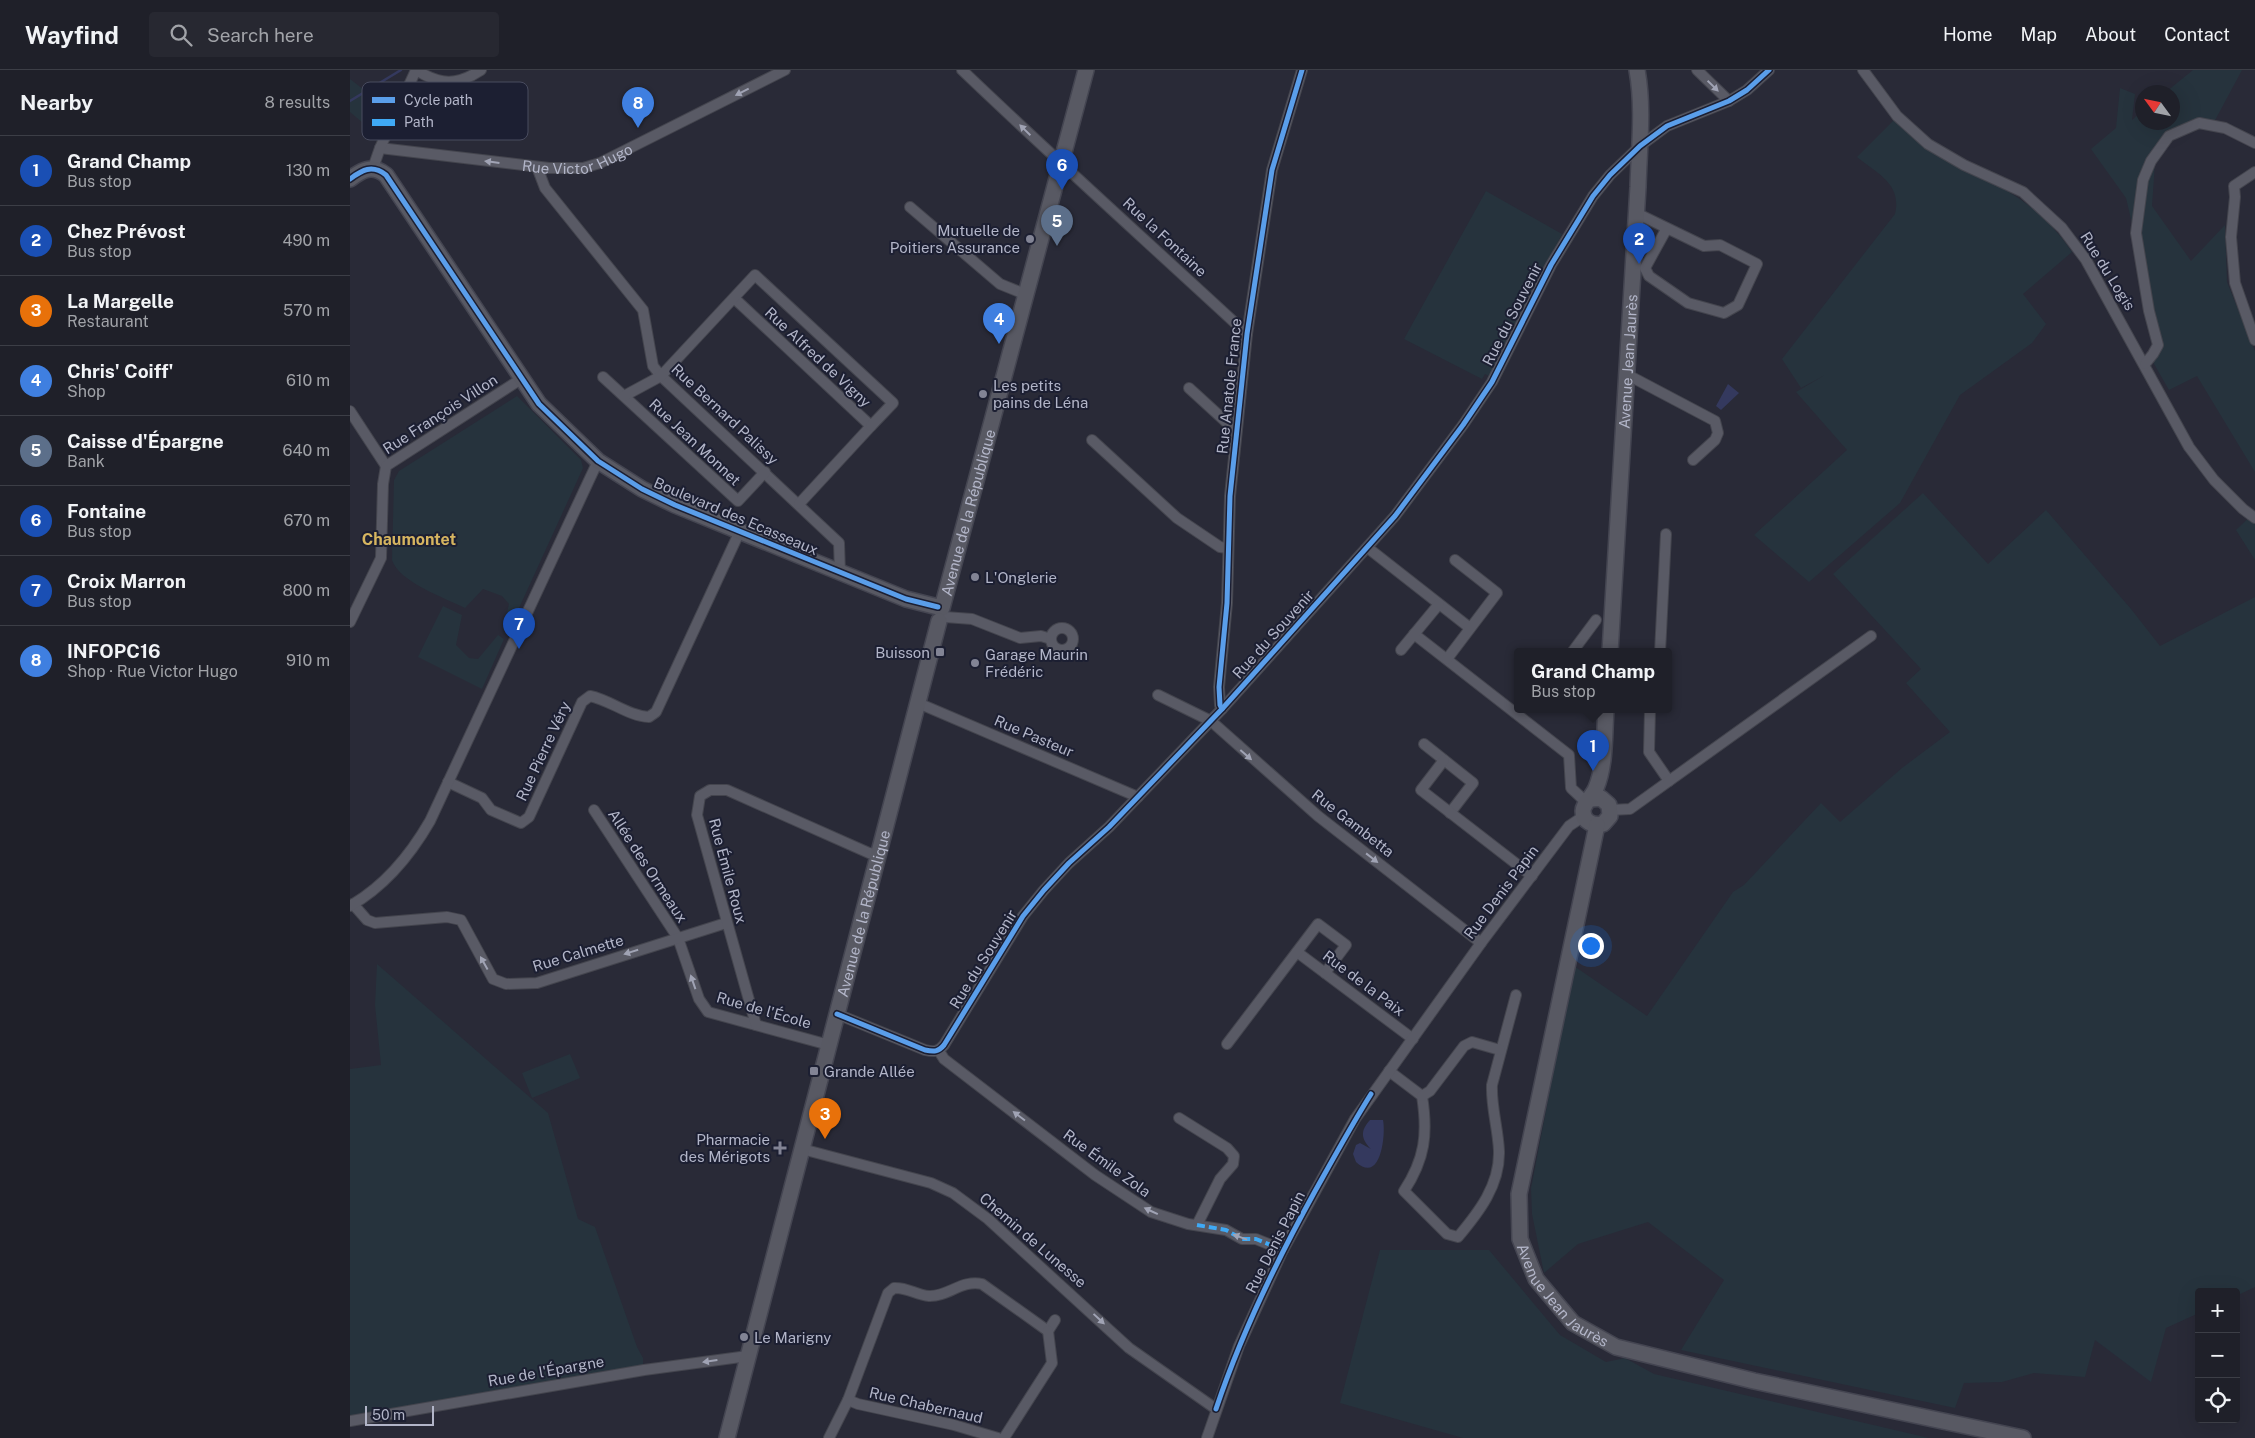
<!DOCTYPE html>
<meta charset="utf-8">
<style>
:root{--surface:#1f2029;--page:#272831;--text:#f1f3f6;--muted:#a1a3a8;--line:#3c3e46;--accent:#828495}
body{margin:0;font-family:"Public Sans",sans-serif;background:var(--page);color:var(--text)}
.controls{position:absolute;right:15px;bottom:15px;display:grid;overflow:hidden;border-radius:5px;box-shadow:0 5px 20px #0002}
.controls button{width:45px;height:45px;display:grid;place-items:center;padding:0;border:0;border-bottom:1px solid var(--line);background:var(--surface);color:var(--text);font:25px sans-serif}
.compass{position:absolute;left:1785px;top:15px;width:45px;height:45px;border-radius:50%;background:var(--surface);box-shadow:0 5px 20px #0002;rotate:303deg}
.scale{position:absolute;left:15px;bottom:12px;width:69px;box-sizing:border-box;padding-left:5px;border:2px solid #b2b5c8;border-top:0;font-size:14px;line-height:18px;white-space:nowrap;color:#b2b5c8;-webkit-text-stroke:4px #1c1f32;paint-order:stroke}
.you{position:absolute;left:1240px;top:875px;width:18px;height:18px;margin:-12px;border:4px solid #fff;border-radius:50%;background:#1a73e8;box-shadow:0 0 0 8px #1a73e833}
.badge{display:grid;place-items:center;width:32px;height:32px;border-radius:50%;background:var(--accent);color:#fff;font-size:16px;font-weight:700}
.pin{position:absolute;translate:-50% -41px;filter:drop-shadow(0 1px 2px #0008)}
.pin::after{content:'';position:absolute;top:26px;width:18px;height:15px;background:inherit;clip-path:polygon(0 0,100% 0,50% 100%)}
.popup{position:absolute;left:1164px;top:578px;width:158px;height:65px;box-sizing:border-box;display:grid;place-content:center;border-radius:5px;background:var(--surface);filter:drop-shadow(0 1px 4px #0005);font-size:16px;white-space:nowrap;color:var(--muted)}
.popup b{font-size:19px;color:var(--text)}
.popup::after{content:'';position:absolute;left:50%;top:100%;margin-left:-10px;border:10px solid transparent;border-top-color:var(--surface)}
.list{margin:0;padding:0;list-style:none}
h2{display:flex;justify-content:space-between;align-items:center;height:65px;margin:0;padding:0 20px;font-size:21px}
h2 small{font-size:16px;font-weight:400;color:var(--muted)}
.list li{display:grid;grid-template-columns:32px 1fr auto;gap:15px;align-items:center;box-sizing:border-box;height:70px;padding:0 20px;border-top:1px solid var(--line)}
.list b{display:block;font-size:19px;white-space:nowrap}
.list p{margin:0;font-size:16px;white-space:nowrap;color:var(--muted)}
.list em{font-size:16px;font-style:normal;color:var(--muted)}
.icon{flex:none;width:28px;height:28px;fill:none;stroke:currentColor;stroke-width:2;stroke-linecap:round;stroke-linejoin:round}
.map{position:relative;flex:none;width:1905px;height:1368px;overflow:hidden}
header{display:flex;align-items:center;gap:30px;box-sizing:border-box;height:70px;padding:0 25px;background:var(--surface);border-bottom:1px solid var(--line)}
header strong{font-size:24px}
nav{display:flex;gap:28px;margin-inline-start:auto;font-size:18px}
.search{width:350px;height:45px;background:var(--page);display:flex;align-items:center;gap:12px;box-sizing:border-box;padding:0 18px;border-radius:5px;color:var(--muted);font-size:19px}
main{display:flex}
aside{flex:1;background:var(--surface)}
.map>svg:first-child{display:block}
.green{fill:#26333d}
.water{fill:#34395e}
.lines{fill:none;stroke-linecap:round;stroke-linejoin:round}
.stream{stroke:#34395e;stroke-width:2.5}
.street-casing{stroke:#44454e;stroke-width:12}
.secondary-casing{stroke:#444551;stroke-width:18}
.street{stroke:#595a65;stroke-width:10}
.secondary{stroke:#585963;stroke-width:15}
.quiet{stroke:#3fa9f5;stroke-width:4;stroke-dasharray:8 4;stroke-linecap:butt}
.cycleway-casing{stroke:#1c1f32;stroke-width:8}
.cycleway{stroke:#5a9eea;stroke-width:5}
.oneway{fill:#a0a3b4}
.poi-dot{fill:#828495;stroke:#1c1f32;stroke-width:2}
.labels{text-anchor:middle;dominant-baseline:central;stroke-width:4;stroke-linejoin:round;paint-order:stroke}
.street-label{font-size:15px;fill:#b2b5c8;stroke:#1c1f32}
.poi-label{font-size:15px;fill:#b2b5c8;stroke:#1c1f32;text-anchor:start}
.neighbourhood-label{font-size:16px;font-weight:bold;fill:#d6b560;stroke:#1c1f32}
.key{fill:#1c1f32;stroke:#494c5f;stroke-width:1}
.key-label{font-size:14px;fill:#b2b5c8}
</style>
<header>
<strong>Wayfind</strong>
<div class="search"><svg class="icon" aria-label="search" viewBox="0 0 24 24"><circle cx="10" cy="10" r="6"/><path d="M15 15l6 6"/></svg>Search here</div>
<nav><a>Home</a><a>Map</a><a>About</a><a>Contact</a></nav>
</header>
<main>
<aside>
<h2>Nearby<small>8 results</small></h2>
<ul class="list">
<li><span class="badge" style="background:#1a4fb4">1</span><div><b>Grand Champ</b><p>Bus stop</p></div><em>130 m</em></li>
<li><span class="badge" style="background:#1a4fb4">2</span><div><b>Chez Prévost</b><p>Bus stop</p></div><em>490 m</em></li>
<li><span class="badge" style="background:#e8710a">3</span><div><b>La Margelle</b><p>Restaurant</p></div><em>570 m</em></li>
<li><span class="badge" style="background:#3f7fe0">4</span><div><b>Chris' Coiff'</b><p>Shop</p></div><em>610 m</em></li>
<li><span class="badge" style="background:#5c6f8a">5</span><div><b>Caisse d'Épargne</b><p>Bank</p></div><em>640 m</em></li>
<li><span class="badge" style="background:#1a4fb4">6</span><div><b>Fontaine</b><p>Bus stop</p></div><em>670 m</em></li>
<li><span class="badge" style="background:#1a4fb4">7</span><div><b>Croix Marron</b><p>Bus stop</p></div><em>800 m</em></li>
<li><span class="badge" style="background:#3f7fe0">8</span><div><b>INFOPC16</b><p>Shop · Rue Victor Hugo</p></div><em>910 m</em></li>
</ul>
</aside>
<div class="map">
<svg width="1905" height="1368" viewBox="0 0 1905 1368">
<rect width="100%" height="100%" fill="#292a37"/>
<g class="green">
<path d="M1843,0H1892L1863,54L1822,68L1805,93L1802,136L1841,191L1875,155L1877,212L1905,281V402L1847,306L1819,320L1803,292L1811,276L1776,128L1741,79L1766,58L1770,18L1785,24L1782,50L1792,41V52H1822V22H1816Z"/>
<path d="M0,9L18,23L13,53L0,42Z"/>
<path d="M1545,49C1562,64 1579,80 1599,92C1608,98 1618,101 1627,105C1667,124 1697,145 1722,182L1673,224L1696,254L1682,273L1610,325L1550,433L1459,512L1404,465L1497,380L1446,322L1475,305L1451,318L1432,289L1545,144C1552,114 1528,104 1507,87Z"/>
<path d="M1136,121L1212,164L1139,306L1135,304L1132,309L1054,269Z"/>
<path d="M167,326L231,390L233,398L159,560L153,559L159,534L152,526L133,519L115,538C95,528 49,512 42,490L44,410L49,401Z"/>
<path d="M1573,423L1638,494L1696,440L1781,539L1810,576L1905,527V1217L1886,1226V1222H1849V1243L1816,1258L1801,1312L1745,1270L1735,1307L1684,1303L1652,1312L1614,1313L1605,1338L1331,1280L1374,1210L1298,1152L1228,1174L1194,1203L1182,1144L1181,1118L1224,896L1297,946L1383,822L1394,815L1471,733L1490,752L1552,698L1600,662L1556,613L1571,599L1483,504Z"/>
<path d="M1905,442V490L1886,460Z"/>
<path d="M93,536L112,545L106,575L119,588L128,589L148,565L154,569L132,619L68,587Z"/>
<path d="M27,894L198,1043L228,1149L245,1157L287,1277L293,1288V1297L0,1351V999L31,995L25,935Z"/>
<path d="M220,984L230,1008L182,1028L172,1003Z"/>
<path d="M1030,1180H1139L1210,1265L1256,1292L1275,1288L1304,1304L1579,1368H1113L990,1333Z"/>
</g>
<g class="water">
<path d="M1378,314L1389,323L1371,340L1366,336Z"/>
<path d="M1020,1050H1033C1036,1064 1031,1115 1006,1092L1003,1084L1006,1075L1010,1073L1021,1079C1011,1069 1010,1061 1020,1050Z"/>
</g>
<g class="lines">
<path class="stream" d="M0,31L51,0"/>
<defs>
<g id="street">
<path d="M66,0C90,15 107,16 131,0"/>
<path d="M612,0C706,90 802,176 897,264"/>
<path d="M1347,0L1379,31"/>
<path d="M1513,0L1547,46L1578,74L1614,95L1673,122L1712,158L1736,190L1839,377L1864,410L1893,439L1905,448"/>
<path id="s1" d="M30,78L199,98H233L250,93L435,0"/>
<path d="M187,97L195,118L293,240L303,296L311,306L489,473L490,503"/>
<path d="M23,98L30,78L66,0"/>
<path d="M1905,102L1884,116L1885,127L1881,167L1885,213L1905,270"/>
<path d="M560,137L650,214L677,225"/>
<path d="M1286,143L1354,176L1370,175L1407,194L1388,235L1374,243L1338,233L1299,206L1295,198L1317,158"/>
<path d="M384,228L521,356L449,434"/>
<path d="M1795,294L1803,284L1808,275L1799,241L1786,163L1793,110L1801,91L1819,66L1849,53L1875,58L1905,73"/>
<path d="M1276,304L1365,351L1368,363L1365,370L1343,390"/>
<path d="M253,307L388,431L415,402"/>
<path d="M839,318L886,361"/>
<path d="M274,326L311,306L405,205L543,333L521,356"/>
<path d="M0,341L36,396"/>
<path d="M742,370L827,448L870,477L877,478"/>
<path d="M1018,478L1120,558"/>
<path d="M595,547L622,549L670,568L691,566L701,569"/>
<path d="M0,552L31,488L33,414L36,396L171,309"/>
<circle cx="712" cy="569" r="11"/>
<path d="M1064,564L1219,685L1221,718L1236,732"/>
<path d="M1051,580L1089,534"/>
<path d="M1223,581L1246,550"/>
<path d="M1310,582L1316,464"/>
<path d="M1097,589L1147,523L1105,490"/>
<path d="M808,625L861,651L968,746L1131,873"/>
<path d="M568,633L788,727"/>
<path d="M872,639L870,635L869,617L877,533L880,426L897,264L922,100L952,0"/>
<path d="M1300,640L1299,682L1319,711"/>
<path d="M1074,674L1123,713L1100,743"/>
<path d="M1094,690L1071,720L1182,806"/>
<path d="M98,712L132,728L141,740L171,753L179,747L232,632L240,626C260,630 278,646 299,647L306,642L389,463"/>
<path d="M244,740L328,868L349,929L358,942L479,975"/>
<path d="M1261,740L1280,739L1521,566"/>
<path d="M3,834L17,850L25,853L97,847L111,850L143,909L156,914L187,913L376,853"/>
<path d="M0,836C35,816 61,784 80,751L248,391"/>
<path d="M947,882L1063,969"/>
<path d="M487,944L575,980C584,982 588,982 594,975L673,846L694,820L719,793L759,757L872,639L1045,446L1113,355L1142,312L1201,195L1243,126L1260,105L1290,76L1317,56L1379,31L1397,20L1419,0"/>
<path d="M406,955L347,745L350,726L360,720H377L519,783L528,785"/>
<path d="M877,974L968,854L996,875L975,903"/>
<path d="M589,981L594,989L745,1105L801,1142L838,1154L876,1160L892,1169H906L933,1180"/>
<path d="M1039,1001L1072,1026C1078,1064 1075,1089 1054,1121L1097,1164L1108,1167C1129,1142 1150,1115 1149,1081C1148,1058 1141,1037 1142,1015L1166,925"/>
<path d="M1072,1026L1080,1021L1114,976L1122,972L1150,980"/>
<path d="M829,1048L877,1078L884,1086L883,1094L870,1109L847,1155"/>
<path d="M452,1079L581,1113L603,1123L638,1149L779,1278L866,1339"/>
<path d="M698,1261L705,1250"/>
<path d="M498,1330L508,1334L604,1355L648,1368"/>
<path d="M0,1351L294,1300L398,1286"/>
<path d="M479,1368L498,1330L538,1223L544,1218C557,1217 566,1225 579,1226C597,1227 613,1209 632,1214L698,1261"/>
<path d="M654,1368L702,1293L698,1261"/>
<path d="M857,1368L889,1276L933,1180L1005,1049L1131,873L1219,756L1234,746"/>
</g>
<g id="secondary">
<path d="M0,109C12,100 22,94 36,105L189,334L248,391L292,419L325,435L556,529L588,537"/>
<path id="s2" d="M592,538L736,0"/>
<path id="s3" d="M1260,582L1288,117C1289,79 1294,38 1287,0"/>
<path d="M1241,729L1251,728L1259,735L1260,746L1253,754C1243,756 1233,752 1233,741C1233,734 1243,726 1246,718C1256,694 1254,665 1256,640"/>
<path id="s4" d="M1247,755L1169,1124L1170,1169L1186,1209L1223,1253L1266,1277L1404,1311L1673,1368"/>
<path id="s5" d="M377,1368L589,551"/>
</g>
</defs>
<use href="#street" class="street-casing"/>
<use href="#secondary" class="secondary-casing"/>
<use href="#street" class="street"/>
<use href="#secondary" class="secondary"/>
<path class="quiet" d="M847,1155L876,1160L892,1169H906L933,1180"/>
<defs>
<g id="cycleway">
<path d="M0,109C12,100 22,94 36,105L189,334L248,391L292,419L325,435L556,529L588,537"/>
<path d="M872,639L870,635L869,617L877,533L880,426L897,264L922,100L952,0"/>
<path d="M487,944L575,980C584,982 588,982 594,975L673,846L694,820L719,793L759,757L872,639L1045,446L1113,355L1142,312L1201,195L1243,126L1260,105L1290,76L1317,56L1379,31L1397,20L1419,0"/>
<path d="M866,1339C891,1264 926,1192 964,1123C983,1089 1001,1056 1021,1024"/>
</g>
</defs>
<use href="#cycleway" class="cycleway-casing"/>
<use href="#cycleway" class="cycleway"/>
</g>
<defs><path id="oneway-solid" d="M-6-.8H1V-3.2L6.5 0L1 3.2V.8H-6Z" transform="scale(1.25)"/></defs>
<g class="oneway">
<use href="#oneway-solid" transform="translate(1363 16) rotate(44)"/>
<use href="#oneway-solid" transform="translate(392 22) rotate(153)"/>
<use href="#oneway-solid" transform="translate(675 60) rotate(-136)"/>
<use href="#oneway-solid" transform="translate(142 92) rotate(-173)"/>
<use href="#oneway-solid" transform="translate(896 685) rotate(41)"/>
<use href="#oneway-solid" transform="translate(1022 788) rotate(38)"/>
<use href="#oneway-solid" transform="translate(281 882) rotate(163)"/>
<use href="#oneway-solid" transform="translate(134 893) rotate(-119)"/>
<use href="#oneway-solid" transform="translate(343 912) rotate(-109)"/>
<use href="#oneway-solid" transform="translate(669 1046) rotate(-143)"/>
<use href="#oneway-solid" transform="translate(801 1141) rotate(-155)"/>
<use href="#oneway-solid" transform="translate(890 1167) rotate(-160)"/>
<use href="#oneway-solid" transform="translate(749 1249) rotate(43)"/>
<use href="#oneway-solid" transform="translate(360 1291) rotate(172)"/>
</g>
<g class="poi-dot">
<circle cx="680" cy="169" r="5"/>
<circle cx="633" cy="324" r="5"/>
<circle cx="625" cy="507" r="5"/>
<rect x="585" y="577" width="10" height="10" rx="2.5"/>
<circle cx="625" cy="593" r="5"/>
<rect x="459" y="996" width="10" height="10" rx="2.5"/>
<path d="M427.5 1070.5h5v5h5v5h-5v5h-5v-5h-5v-5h5z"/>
<circle cx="394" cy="1267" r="5"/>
</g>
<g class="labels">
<g class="street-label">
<text stroke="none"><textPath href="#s1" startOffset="200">Rue Victor Hugo</textPath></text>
<text transform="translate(815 167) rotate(43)">Rue la Fontaine</text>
<text transform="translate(1758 201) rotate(58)">Rue du Logis</text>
<text transform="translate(1162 244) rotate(-63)">Rue du Souvenir</text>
<text transform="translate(468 287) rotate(43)">Rue Alfred de Vigny</text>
<text stroke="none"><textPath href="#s3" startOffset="291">Avenue Jean Jaurès</textPath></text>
<text transform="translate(879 316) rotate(-84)">Rue Anatole France</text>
<text transform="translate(90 344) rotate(-33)">Rue François Villon</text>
<text transform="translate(375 344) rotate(43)">Rue Bernard Palissy</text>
<text transform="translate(345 372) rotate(43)">Rue Jean Monnet</text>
<text stroke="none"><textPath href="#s2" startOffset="99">Avenue de la République</textPath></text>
<text transform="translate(386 446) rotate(23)">Boulevard des Ecasseaux</text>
<text transform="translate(923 564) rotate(-48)">Rue du Souvenir</text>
<text transform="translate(684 666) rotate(23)">Rue Pasteur</text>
<text transform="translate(193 681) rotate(-65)">Rue Pierre Véry</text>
<text transform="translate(1003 753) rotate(38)">Rue Gambetta</text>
<text transform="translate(298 796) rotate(57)">Allée des Ormeaux</text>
<text transform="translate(378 801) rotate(75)">Rue Émile Roux</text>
<text transform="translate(1151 822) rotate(-53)">Rue Denis Papin</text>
<text stroke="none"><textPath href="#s5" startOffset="542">Avenue de la République</textPath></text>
<text transform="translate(228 883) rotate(-17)">Rue Calmette</text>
<text transform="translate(633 889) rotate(-58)">Rue du Souvenir</text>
<text transform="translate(1014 913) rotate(37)">Rue de la Paix</text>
<text transform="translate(414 940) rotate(16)">Rue de l'École</text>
<text transform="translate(757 1093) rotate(36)">Rue Émile Zola</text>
<text transform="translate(683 1170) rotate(41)">Chemin de Lunesse</text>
<text transform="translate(925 1172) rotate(-63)">Rue Denis Papin</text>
<text stroke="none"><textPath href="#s4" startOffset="495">Avenue Jean Jaurès</textPath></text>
<text transform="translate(196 1301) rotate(-10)">Rue de l'Épargne</text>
<text transform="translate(576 1335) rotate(13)">Rue Chabernaud</text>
</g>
<g class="poi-label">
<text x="670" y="160" text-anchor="end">Mutuelle de<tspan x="670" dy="17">Poitiers Assurance</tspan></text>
<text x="643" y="315">Les petits<tspan x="643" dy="17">pains de Léna</tspan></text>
<text x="635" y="507">L'Onglerie</text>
<text x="580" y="582" text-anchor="end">Buisson</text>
<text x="635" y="584">Garage Maurin<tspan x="635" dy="17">Frédéric</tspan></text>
<text x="474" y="1001">Grande Allée</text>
<text x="420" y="1069" text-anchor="end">Pharmacie<tspan x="420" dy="17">des Mérigots</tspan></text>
<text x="404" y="1267">Le Marigny</text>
</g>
<g class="neighbourhood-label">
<text x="59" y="469">Chaumontet</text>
</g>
</g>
<rect x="12" y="12" width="166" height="58" rx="8" class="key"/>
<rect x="22" y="27" width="23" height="6" fill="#5a9eea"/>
<rect x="22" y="49" width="23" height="7" fill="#3fa9f5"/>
<g class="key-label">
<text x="54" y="35">Cycle path</text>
<text x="54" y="57">Path</text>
</g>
</svg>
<div class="controls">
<button>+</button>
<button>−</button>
<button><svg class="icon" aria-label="locate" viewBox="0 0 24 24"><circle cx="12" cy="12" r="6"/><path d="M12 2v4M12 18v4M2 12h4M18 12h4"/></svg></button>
</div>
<svg class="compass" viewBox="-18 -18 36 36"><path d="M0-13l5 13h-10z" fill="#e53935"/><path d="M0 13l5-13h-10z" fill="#a1a3a8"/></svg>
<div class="scale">50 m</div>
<div class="you"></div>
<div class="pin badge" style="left:1243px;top:701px;background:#1a4fb4">1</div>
<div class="popup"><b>Grand Champ</b>Bus stop</div>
<div class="pin badge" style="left:1289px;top:194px;background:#1a4fb4">2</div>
<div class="pin badge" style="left:475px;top:1069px;background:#e8710a">3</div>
<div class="pin badge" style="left:649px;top:274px;background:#3f7fe0">4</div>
<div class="pin badge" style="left:707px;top:176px;background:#5c6f8a">5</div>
<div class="pin badge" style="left:712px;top:120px;background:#1a4fb4">6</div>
<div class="pin badge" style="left:169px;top:579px;background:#1a4fb4">7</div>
<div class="pin badge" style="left:288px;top:58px;background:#3f7fe0">8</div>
</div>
</main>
